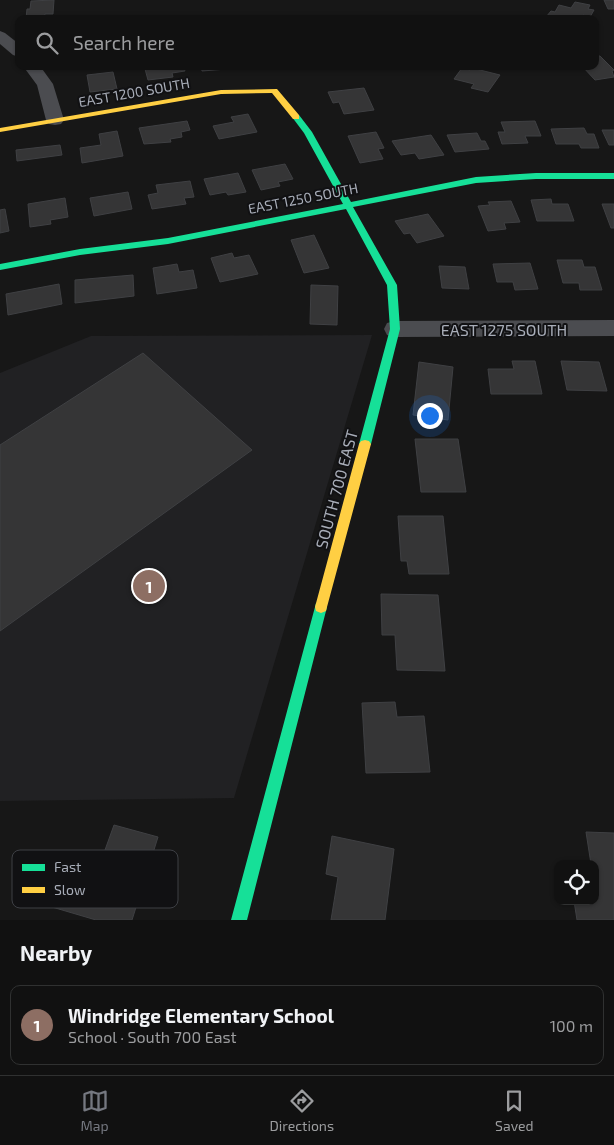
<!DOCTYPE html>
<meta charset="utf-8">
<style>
:root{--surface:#111;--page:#1e1f1f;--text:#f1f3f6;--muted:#9c9d9f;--line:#303131;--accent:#757880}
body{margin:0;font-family:"Exo 2",sans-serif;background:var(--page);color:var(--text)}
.controls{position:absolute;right:15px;bottom:15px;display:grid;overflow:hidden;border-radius:10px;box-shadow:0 1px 4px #0004}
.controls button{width:45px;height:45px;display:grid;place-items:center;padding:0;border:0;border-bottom:1px solid var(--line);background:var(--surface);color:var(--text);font:25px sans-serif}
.you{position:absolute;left:429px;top:415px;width:18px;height:18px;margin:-12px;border:4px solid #fff;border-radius:50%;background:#1a73e8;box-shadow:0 0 0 8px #1a73e833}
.badge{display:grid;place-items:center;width:32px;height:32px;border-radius:50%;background:var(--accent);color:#fff;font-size:16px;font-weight:700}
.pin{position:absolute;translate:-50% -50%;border:2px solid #fff;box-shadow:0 1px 5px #0006}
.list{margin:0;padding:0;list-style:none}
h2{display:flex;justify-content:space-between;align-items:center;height:65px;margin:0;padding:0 20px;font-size:21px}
h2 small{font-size:16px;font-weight:400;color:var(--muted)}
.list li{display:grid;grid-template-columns:32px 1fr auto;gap:15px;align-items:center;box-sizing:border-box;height:80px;margin:0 10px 10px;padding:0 10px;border:1px solid var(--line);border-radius:10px}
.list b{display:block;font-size:19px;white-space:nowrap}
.list p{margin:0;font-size:16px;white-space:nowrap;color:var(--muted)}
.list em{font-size:16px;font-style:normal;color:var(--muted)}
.icon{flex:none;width:28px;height:28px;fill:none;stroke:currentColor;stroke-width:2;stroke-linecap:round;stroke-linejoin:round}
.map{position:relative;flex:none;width:614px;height:920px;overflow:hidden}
.search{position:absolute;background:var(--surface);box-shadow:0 1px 4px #0004;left:15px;right:15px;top:15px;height:55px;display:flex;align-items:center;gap:12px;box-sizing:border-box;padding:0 18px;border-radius:10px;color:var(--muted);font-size:19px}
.sheet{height:155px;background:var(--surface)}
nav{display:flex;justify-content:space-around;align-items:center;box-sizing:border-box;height:70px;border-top:1px solid var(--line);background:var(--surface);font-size:14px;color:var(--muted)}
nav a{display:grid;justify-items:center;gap:2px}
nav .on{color:var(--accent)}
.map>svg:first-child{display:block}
.built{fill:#212123}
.building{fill:#353536;stroke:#3f4043}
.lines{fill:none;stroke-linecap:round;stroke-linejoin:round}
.street{fill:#4b4c50;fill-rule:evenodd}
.fast{fill:#16e098;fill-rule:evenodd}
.slow{fill:#ffcf43;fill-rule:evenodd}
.labels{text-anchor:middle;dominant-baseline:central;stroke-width:4;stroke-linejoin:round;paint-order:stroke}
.far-street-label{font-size:14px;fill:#a8adb8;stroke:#111113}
.street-label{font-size:16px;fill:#a8adb8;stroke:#111113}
.key{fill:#111113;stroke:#3e4045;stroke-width:1}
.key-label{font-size:14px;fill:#a8adb8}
</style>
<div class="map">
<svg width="614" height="920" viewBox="0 0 614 920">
<rect width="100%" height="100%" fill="#171717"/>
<path class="built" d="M372,335L234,798L0,801V373L91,336Z"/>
<g class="building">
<path d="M54,0L53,14H45L44,18L26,19L27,9H30L31,1Z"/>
<path d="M604,0H614V9H608Z"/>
<path d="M575,2L590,5L588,9L594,10L590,17L583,15L581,19H556L546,17L551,11L555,12L559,5L571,8Z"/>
<path d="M595,56H600L614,70L612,71L614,77L595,80L582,66H595Z"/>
<path d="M153,66H183L185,71L172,73L173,77L148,80L145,69L153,68Z"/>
<path d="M201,66H227V69L202,71Z"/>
<path d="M462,68L470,70L472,68L500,75L488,92L471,88L474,84L454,79Z"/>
<path d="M113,72L117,89L90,92L87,75Z"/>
<path d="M364,88L374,110L344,114L339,102L333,103L328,92Z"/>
<path d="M248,114L257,132L219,139L213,126L234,122L231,117Z"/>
<path d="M187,121L190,130L181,132L182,137L170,139L171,142L144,144L139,128Z"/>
<path d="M535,121L541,136H525L528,143L502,144L498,132H505L501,122Z"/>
<path d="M584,128L587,134H594L599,148H581L579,144H556L551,129Z"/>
<path d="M602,130H614V145H609Z"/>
<path d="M117,131L123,156L82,163L80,148L101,145L99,134Z"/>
<path d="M376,132L384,148L378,149L383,159L360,163L348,136Z"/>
<path d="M477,133L481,141H485L489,149L455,152L447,135Z"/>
<path d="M431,135L444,155L419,159L415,153L401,155L392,141Z"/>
<path d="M60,145L62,155L17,161L16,150Z"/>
<path d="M285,164L293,179L278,182L280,186L261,190L252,170Z"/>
<path d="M238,173L246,192L228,195L226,192L210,195L204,179Z"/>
<path d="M190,181L194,197L184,198L186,204L152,209L148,195L158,193L156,185Z"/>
<path d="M128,192L132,209L94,216L90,198Z"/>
<path d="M65,198L68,217L50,220L51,224L30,227L28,204Z"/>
<path d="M551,199L552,204H568L574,221H537L531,200Z"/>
<path d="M511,201L520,222L504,223L506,229L488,231L478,206L490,205L488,202Z"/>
<path d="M602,204H614V228H611Z"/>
<path d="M5,209L9,231L0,233V210Z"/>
<path d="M428,214L444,236L417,243L410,233L404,234L395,221Z"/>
<path d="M314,235L329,268L304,273L291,240Z"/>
<path d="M232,253L234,258L249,255L258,274L220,282L211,258Z"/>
<path d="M557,260H582L584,267H595L602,290H580L579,283H563Z"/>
<path d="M530,263L538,289L515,290L513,282H497L493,264Z"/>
<path d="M177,264L179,272L193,270L197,288L157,294L153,268Z"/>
<path d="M439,266L465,267L469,289L442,288Z"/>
<path d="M133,275L134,296L75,303V280Z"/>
<path d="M59,284L62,304L8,315L6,294Z"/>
<path d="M311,285L338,286L337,325L310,324Z"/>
<path d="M143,353L252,450L0,631V445Z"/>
<path d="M512,361H535L542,394H491L488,369H514Z"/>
<path d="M561,361L599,362L607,391L567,390Z"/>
<path d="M419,362L453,367L448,420L413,415Z"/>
<path d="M415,439H458L466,492H421Z"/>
<path d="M398,516H443L449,574H409L407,561H401Z"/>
<path d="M381,594L438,595L445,671L397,670L395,635H382Z"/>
<path d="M395,702L397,717L424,716L430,772L366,773L362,703Z"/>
<path d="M114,825L158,837L132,920H96L52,907L67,867L96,875Z"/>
<path d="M586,832L614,833V920H577L574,901H595V864H591Z"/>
<path d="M332,836L394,849L385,920H331L338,877L326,874Z"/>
</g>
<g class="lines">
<g class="street">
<path d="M0,31L5,33L19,44V57L13,55L0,44Z"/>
<path d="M23,66H40L53,84L64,120L61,124L55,125L49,124L46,120L37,85Z"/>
<path d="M614,320V336L395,337L387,335L384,329L387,323L395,321Z"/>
</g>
<g class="fast">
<path d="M293,115H299L312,132L351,202L476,177L536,173H614V179H536L476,183L353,207L397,285L400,329L371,444L369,447H361L359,444L390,329L387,285L346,209L168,244L80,255L0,270V264L80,249L168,238L343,204L304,133L292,117Z"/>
<path d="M321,601L326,603L327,607L247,920H231L315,607L316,603Z"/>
</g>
<g class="slow">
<path d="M277,89L299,115V119H293L272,93L221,94L0,132V128L221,90Z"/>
<path d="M365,440L369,441L371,444L327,607L326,611L321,613L316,611L315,607L359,444L361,441Z"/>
</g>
</g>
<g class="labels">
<g class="far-street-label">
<text transform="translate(134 92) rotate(-10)">EAST 1200 SOUTH</text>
<text transform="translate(303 198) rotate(-11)">EAST 1250 SOUTH</text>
</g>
<g class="street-label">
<text x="504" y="329">EAST 1275 SOUTH</text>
<text transform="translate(336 489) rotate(-75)">SOUTH 700 EAST</text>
</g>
</g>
<rect x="12" y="850" width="166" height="58" rx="8" class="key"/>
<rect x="22" y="864" width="23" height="7" fill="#16e098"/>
<rect x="22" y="887" width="23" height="6" fill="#ffcf43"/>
<g class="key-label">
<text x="54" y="872">Fast</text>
<text x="54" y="895">Slow</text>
</g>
</svg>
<div class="controls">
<button><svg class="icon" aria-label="locate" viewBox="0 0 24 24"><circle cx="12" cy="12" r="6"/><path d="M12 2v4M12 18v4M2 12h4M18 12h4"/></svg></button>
</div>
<div class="you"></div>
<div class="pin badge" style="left:149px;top:586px;background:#8d6e63">1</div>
<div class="search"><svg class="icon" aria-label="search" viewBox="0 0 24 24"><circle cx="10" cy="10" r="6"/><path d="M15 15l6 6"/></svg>Search here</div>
</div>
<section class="sheet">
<h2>Nearby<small></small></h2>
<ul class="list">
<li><span class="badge" style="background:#8d6e63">1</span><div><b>Windridge Elementary School</b><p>School · South 700 East</p></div><em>100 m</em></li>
</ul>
</section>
<nav>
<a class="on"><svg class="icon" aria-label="map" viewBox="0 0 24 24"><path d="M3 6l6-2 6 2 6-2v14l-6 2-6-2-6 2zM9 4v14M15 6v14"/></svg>Map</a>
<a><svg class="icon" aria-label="directions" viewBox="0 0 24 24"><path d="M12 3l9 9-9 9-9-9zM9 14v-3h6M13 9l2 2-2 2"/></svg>Directions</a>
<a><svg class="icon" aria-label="saved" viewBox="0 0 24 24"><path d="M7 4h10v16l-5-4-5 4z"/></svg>Saved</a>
</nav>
